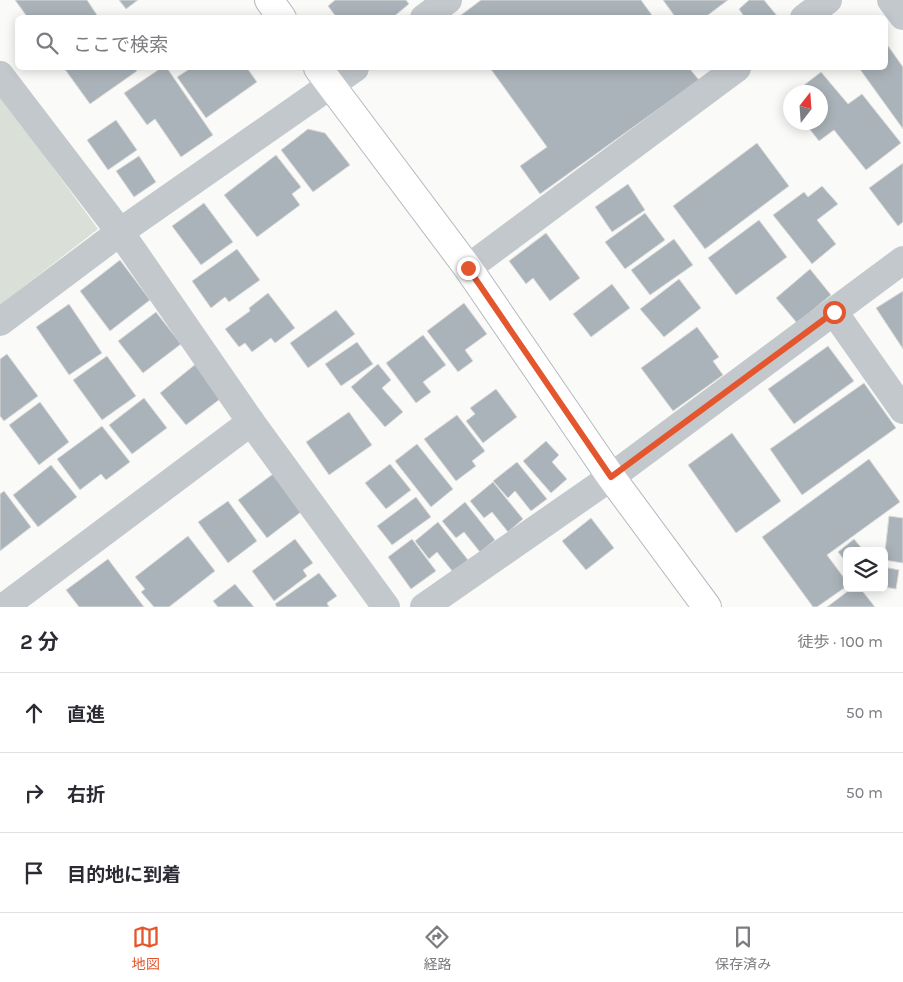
<!DOCTYPE html>
<html lang="ja">
<meta charset="utf-8">
<style>
:root{--surface:#fff;--page:#f7f7f7;--text:#2b2b33;--muted:#7c7c81;--line:#e1e1e2;--accent:#e4572e}
body{margin:0;font-family:Karla,"Noto Sans JP",sans-serif;background:var(--page);color:var(--text)}
.controls{position:absolute;right:15px;bottom:15px;display:grid;overflow:hidden;border-radius:8px;box-shadow:0 2px 12px #0003}
.controls button{width:45px;height:45px;display:grid;place-items:center;padding:0;border:0;border-bottom:1px solid var(--line);background:var(--surface);color:var(--text);font:25px sans-serif}
.compass{position:absolute;left:783px;top:85px;width:45px;height:45px;border-radius:50%;background:var(--surface);box-shadow:0 2px 12px #0003;rotate:17deg}
.stop{position:absolute;width:15px;height:15px;margin:-11px;border:4px solid #e4572e;border-radius:50%;background:#fff}
.stop.end{background:#e4572e;border-color:#fff;box-shadow:0 1px 5px #0008}
.list{margin:0;padding:0;list-style:none}
h2{display:flex;justify-content:space-between;align-items:center;height:65px;margin:0;padding:0 20px;font-size:21px}
h2 small{font-size:16px;font-weight:400;color:var(--muted)}
.list li{display:grid;grid-template-columns:32px 1fr auto;gap:15px;align-items:center;box-sizing:border-box;height:80px;padding:0 20px;border-top:1px solid var(--line)}
.list b{display:block;font-size:19px;white-space:nowrap}
.list em{font-size:16px;font-style:normal;color:var(--muted)}
.icon{flex:none;width:28px;height:28px;fill:none;stroke:currentColor;stroke-width:2;stroke-linecap:round;stroke-linejoin:round}
.map{position:relative;flex:none;width:903px;height:607px;overflow:hidden}
.search{position:absolute;background:var(--surface);box-shadow:0 2px 12px #0003;left:15px;right:15px;top:15px;height:55px;display:flex;align-items:center;gap:12px;box-sizing:border-box;padding:0 18px;border-radius:8px;color:var(--muted);font-size:19px}
.sheet{height:305px;background:var(--surface)}
nav{display:flex;justify-content:space-around;align-items:center;box-sizing:border-box;height:70px;border-top:1px solid var(--line);background:var(--surface);font-size:14px;color:var(--muted)}
nav a{display:grid;justify-items:center;gap:2px}
nav .on{color:var(--accent)}
.map>svg:first-child{display:block}
.green{fill:#dadfd7}
.building{fill:#aab3b9;stroke:#dcdcda}
.lines{fill:none;stroke-linecap:round;stroke-linejoin:round}
.secondary-casing{stroke:#b3babf;stroke-width:30}
.street{stroke:#c3c8cc;stroke-width:28}
.secondary{stroke:#fff;stroke-width:28}
.route{stroke:#e4572e;stroke-width:6}
</style>
<div class="map">
<svg width="903" height="607" viewBox="0 0 903 607">
<rect width="100%" height="100%" fill="#fafaf8"/>
<path class="green" d="M0,95L98,229L0,305Z"/>
<g class="building">
<path d="M15,0H87L99,18H28Z"/>
<path d="M119,0H138L126,9Z"/>
<path d="M335,0H406L409,4L392,18H337L328,6Z"/>
<path d="M481,0H641L654,18H457Z"/>
<path d="M663,0H728L704,18H676Z"/>
<path d="M749,0H764L778,17L745,18L739,9Z"/>
<path d="M886,43L903,67V129L859,68H886Z"/>
<path d="M64,68H135L137,71L90,104Z"/>
<path d="M161,68H167L213,135L181,157L155,119L147,125L124,93Z"/>
<path d="M191,68H247L257,82L206,118L177,77Z"/>
<path d="M490,68H689L699,80L540,194L520,166L547,147Z"/>
<path d="M821,72L848,104L862,94L901,143L866,170L834,130L819,141L804,122H820V92H795Z"/>
<path d="M116,120L137,150L108,170L87,140Z"/>
<path d="M308,129L325,133L350,165L313,192L281,150Z"/>
<path d="M757,143L789,186L705,249L673,206Z"/>
<path d="M276,155L301,187L292,194L300,205L257,237L224,195Z"/>
<path d="M139,156L156,182L134,197L116,171Z"/>
<path d="M903,163V222L898,226L869,188Z"/>
<path d="M628,184L645,210L612,232L595,207Z"/>
<path d="M822,186L838,204L817,220L836,244L812,264L773,215L804,192L808,197Z"/>
<path d="M204,203L233,242L201,265L172,226Z"/>
<path d="M645,213L665,240L625,269L605,242Z"/>
<path d="M759,220L787,257L736,295L708,258Z"/>
<path d="M546,233L580,278L550,301L533,278L526,284L509,261Z"/>
<path d="M674,239L693,265L650,295L631,270Z"/>
<path d="M237,249L260,280L229,302L225,297L211,308L192,281Z"/>
<path d="M120,260L150,300L110,331L80,291Z"/>
<path d="M810,269L831,295L797,323L776,298Z"/>
<path d="M679,279L701,308L664,337L640,309Z"/>
<path d="M612,284L630,308L591,337L573,314Z"/>
<path d="M903,291V349L876,308Z"/>
<path d="M268,293L295,328L275,343L271,338L252,352L245,343L239,347L225,329L250,311L249,308Z"/>
<path d="M464,303L487,334L465,350L473,361L458,372L427,331Z"/>
<path d="M69,304L102,353L69,375L36,327Z"/>
<path d="M336,310L355,334L308,368L290,343Z"/>
<path d="M156,312L181,344L143,373L118,341Z"/>
<path d="M697,327L719,357L713,361L723,375L673,411L641,368Z"/>
<path d="M423,335L446,365L423,382L431,392L416,403L386,363Z"/>
<path d="M357,342L373,364L341,386L325,364Z"/>
<path d="M828,346L854,381L794,424L768,389Z"/>
<path d="M7,354L38,396L4,421L0,416V359Z"/>
<path d="M107,356L136,396L102,420L73,380Z"/>
<path d="M197,363L224,396L186,425L160,393Z"/>
<path d="M378,364L391,380L382,388L403,412L385,427L351,387Z"/>
<path d="M864,383L896,428L802,495L770,449Z"/>
<path d="M496,389L517,417L483,443L466,421L475,414L470,408Z"/>
<path d="M144,398L167,428L132,454L109,425Z"/>
<path d="M40,402L69,442L39,465L9,425Z"/>
<path d="M349,412L372,445L329,475L306,442Z"/>
<path d="M457,415L485,451L472,461L476,466L456,481L424,439Z"/>
<path d="M102,426L130,462L106,480L101,474L80,490L57,459Z"/>
<path d="M732,433L781,501L736,533L688,465Z"/>
<path d="M546,441L559,455L552,462L567,479L551,493L523,461Z"/>
<path d="M417,444L453,489L431,507L395,461Z"/>
<path d="M869,459L900,502L827,555L847,582V586L817,607H813L762,537Z"/>
<path d="M517,462L547,499L531,511L515,491L508,498L493,481Z"/>
<path d="M390,464L411,490L386,509L365,483Z"/>
<path d="M51,465L77,497L38,527L13,495Z"/>
<path d="M273,474L301,512L267,538L238,500Z"/>
<path d="M493,482L523,519L508,532L492,512L484,518L470,501Z"/>
<path d="M4,491L31,527L0,551V494Z"/>
<path d="M416,497L431,517L392,545L377,526Z"/>
<path d="M228,501L257,541L228,563L198,522Z"/>
<path d="M465,502L495,540L480,552L464,532L456,538L442,521Z"/>
<path d="M889,516L903,518V563L884,560Z"/>
<path d="M591,518L614,548L586,570L562,541Z"/>
<path d="M438,522L468,560L453,572L437,552L429,559L415,541Z"/>
<path d="M188,536L215,571L169,607H154L141,592L145,589L135,577Z"/>
<path d="M295,539L313,563L303,570L307,576L274,601L252,571Z"/>
<path d="M412,539L436,571L411,589L388,557Z"/>
<path d="M854,539L864,551H847V563L838,552Z"/>
<path d="M108,559L144,607H79L66,590Z"/>
<path d="M884,567L899,570L896,589L884,587Z"/>
<path d="M319,573L337,596L327,603L329,607H277L275,604Z"/>
<path d="M235,584L254,607H218L213,601Z"/>
<path d="M852,588H860L875,607H827Z"/>
</g>
<g class="lines">
<defs>
<g id="secondary">
<path d="M269,0L282,18"/>
<path d="M318,68L468,268L611,477L707,607"/>
</g>
</defs>
<use href="#secondary" class="secondary-casing"/>
<g class="street">
<path d="M891,0L903,16"/>
<path d="M424,18L448,0"/>
<path d="M804,18L828,0"/>
<path d="M0,75L120,232L251,422L386,607"/>
<path d="M468,268L737,68"/>
<path d="M834,312L903,410"/>
<path d="M0,322L120,232L355,68"/>
<path d="M4,607L251,422"/>
<path d="M424,607L611,477L903,260"/>
</g>
<use href="#secondary" class="secondary"/>
</g>
<g class="lines">
<path class="route" d="M468,268L611,477L834,312"/>
</g>
</svg>
<div class="controls">
<button><svg class="icon" aria-label="layers" viewBox="0 0 24 24"><path d="M12 4l9 5-9 5-9-5zM3 14l9 5 9-5"/></svg></button>
</div>
<svg class="compass" viewBox="-18 -18 36 36"><path d="M0-13l5 13h-10z" fill="#e53935"/><path d="M0 13l5-13h-10z" fill="#7c7c81"/></svg>
<div class="stop" style="left:834px;top:312px"></div>
<div class="stop end" style="left:468px;top:268px"></div>
<div class="search"><svg class="icon" aria-label="search" viewBox="0 0 24 24"><circle cx="10" cy="10" r="6"/><path d="M15 15l6 6"/></svg>ここで検索</div>
</div>
<section class="sheet">
<h2>2 分<small>徒歩 · 100 m</small></h2>
<ul class="list">
<li><svg class="icon" aria-label="ahead" viewBox="0 0 24 24"><path d="M12 20V5M6 11l6-6 6 6"/></svg><div><b>直進</b></div><em>50 m</em></li>
<li><svg class="icon" aria-label="right" viewBox="0 0 24 24"><path d="M7 20v-9h11M14 6l5 5-5 5"/></svg><div><b>右折</b></div><em>50 m</em></li>
<li><svg class="icon" aria-label="arrive" viewBox="0 0 24 24"><path d="M6 21V4h12l-3 4 3 4H6"/></svg><div><b>目的地に到着</b></div></li>
</ul>
</section>
<nav>
<a class="on"><svg class="icon" aria-label="map" viewBox="0 0 24 24"><path d="M3 6l6-2 6 2 6-2v14l-6 2-6-2-6 2zM9 4v14M15 6v14"/></svg>地図</a>
<a><svg class="icon" aria-label="directions" viewBox="0 0 24 24"><path d="M12 3l9 9-9 9-9-9zM9 14v-3h6M13 9l2 2-2 2"/></svg>経路</a>
<a><svg class="icon" aria-label="saved" viewBox="0 0 24 24"><path d="M7 4h10v16l-5-4-5 4z"/></svg>保存済み</a>
</nav>
